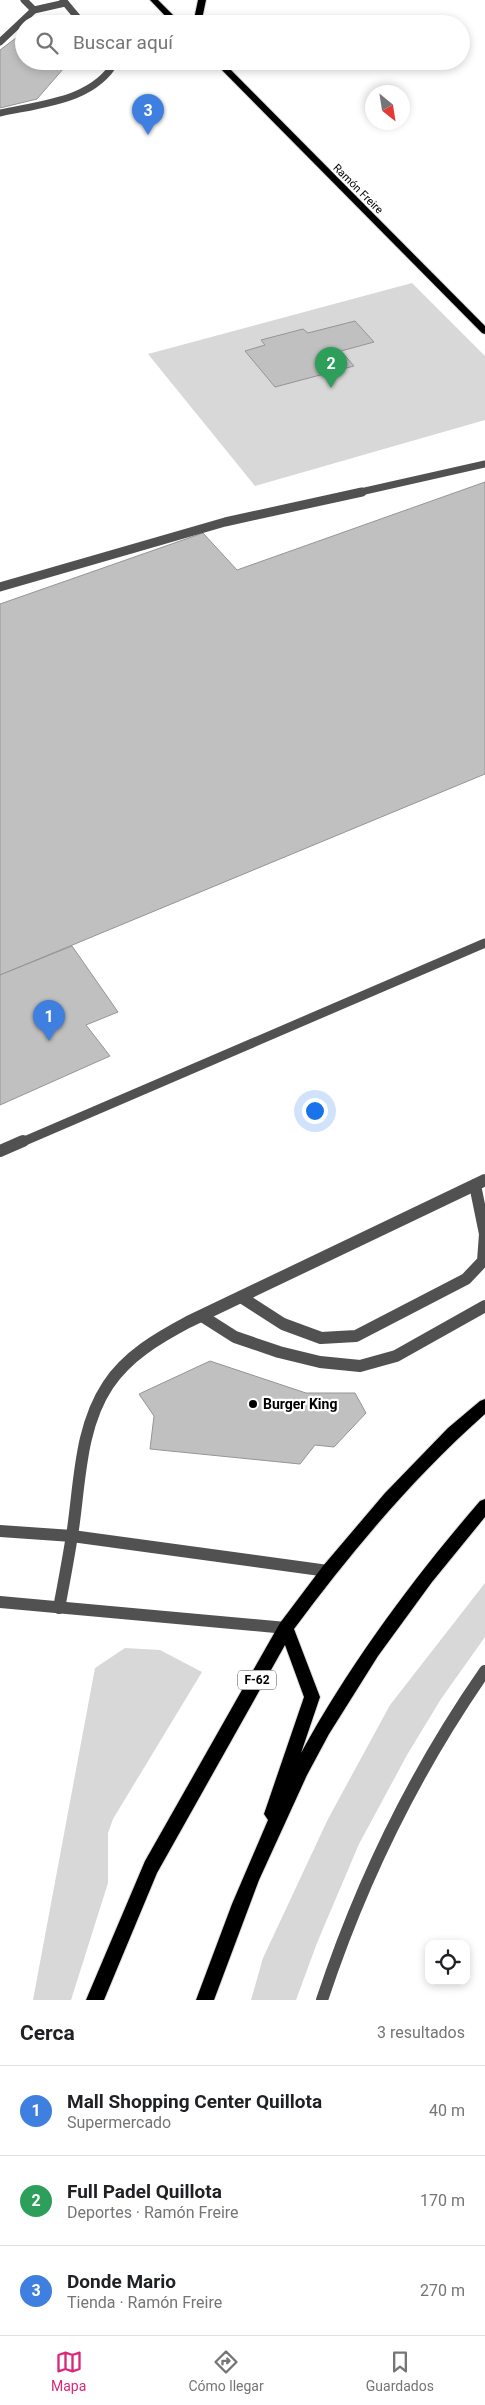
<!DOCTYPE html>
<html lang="es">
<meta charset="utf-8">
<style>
:root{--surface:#fff;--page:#f2f2f2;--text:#202124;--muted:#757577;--line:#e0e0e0;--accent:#db2777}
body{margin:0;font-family:Roboto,sans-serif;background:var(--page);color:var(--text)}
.controls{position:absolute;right:15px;bottom:15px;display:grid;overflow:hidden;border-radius:10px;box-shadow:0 2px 8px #0003}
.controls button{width:45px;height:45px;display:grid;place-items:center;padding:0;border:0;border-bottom:1px solid var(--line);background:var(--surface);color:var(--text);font:25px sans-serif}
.compass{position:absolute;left:365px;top:85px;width:45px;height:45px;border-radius:50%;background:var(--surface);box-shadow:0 2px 8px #0003;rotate:150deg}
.you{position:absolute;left:314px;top:1110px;width:18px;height:18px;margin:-12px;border:4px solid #fff;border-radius:50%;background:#1a73e8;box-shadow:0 0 0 8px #1a73e833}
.badge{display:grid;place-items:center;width:32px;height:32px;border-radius:50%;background:var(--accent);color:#fff;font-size:16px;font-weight:700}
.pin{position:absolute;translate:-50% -41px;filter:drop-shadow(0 1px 2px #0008)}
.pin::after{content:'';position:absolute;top:26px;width:18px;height:15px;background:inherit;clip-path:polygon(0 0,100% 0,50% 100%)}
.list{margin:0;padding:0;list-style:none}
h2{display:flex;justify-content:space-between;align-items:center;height:65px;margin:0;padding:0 20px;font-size:21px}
h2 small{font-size:16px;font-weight:400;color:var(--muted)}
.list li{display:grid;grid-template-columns:32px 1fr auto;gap:15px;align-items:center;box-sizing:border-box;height:90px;padding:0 20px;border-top:1px solid var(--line)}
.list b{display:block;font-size:19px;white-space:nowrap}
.list p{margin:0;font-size:16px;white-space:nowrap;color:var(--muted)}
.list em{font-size:16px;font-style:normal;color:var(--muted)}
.icon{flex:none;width:28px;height:28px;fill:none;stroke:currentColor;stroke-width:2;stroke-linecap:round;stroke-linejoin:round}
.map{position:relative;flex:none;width:485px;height:2000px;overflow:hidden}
.search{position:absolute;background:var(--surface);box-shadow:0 2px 8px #0003;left:15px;right:15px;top:15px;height:55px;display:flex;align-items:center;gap:12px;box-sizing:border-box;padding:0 18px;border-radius:28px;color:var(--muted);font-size:19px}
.sheet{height:335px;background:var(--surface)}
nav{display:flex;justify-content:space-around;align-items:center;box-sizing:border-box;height:70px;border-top:1px solid var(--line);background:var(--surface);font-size:14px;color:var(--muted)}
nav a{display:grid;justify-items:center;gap:2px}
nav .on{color:var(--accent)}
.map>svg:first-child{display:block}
.green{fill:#d8d8d8}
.building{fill:#c0c0c0;stroke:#959595}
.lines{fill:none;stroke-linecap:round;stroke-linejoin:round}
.primary-casing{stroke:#dbdbdb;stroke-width:2}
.service-far2{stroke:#515151;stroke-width:7}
.service-far1{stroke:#515151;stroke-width:9}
.service{stroke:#515151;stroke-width:12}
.minor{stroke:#515151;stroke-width:12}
.primary{fill:#000;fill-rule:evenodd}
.poi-dot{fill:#000;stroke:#fff;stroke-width:2}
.labels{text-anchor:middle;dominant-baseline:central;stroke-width:4.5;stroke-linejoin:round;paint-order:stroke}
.far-street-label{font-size:11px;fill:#000;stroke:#fff}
.shield{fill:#fff;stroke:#4c4c4c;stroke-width:1}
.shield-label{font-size:12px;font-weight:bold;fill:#000}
.poi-label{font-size:14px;font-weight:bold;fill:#000;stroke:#fff;text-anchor:start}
</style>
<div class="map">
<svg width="485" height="2000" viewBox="0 0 485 2000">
<rect width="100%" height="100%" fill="#fff"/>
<g class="green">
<path d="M412,283L485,356V420L255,486L148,354Z"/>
<path d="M485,1583V1637L441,1699L407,1755L359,1844L317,1943L296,2000H251L263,1958L328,1819L390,1705Z"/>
<path d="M125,1648L160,1650L202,1672L113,1819L108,1833V1883L71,2000H33L95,1668Z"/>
</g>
<g class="building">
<path d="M60,17L65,24H33L36,21Z"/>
<path d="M24,32V61H70L37,99L0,108V50Z"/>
<path d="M355,321L374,342L341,351L354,366L275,387L245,351L265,345L261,340L303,329L308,333Z"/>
<path d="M485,482V774L0,975V604L203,533L237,570Z"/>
<path d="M72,946L118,1012L86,1025L110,1056L0,1105V975Z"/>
<path d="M210,1361L306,1393H355L366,1413L334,1447L315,1445L300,1464L150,1449L154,1416L139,1394Z"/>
</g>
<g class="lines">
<defs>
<g id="primary">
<path d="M150,0H158L182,24H173Z"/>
<path d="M198,0H206L201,24H193Z"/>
<path d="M213,61H222L485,326V334L482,333Z"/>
<path d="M485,1399V1414C413,1478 351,1552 294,1629L320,1697L301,1753C351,1662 412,1580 480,1501L485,1499V1517L432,1582L378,1656L329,1734L307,1775L259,1880L214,2000H196L232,1904L268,1820L264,1814L304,1697L285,1645L157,1873L104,2000H86L145,1861L280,1623L323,1566L385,1493L448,1428L480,1401Z"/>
</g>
</defs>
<use href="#primary" class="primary-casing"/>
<g class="service-far2">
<path d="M24,0L34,10L65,3"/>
<path d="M63,0L83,24"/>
<path d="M0,42L34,10"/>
<path d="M0,113C41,104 94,101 116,61"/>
<path d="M356,493L485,464"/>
</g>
<g class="service-far1">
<path d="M0,587L225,522L362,492"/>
<path d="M20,1143L485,943"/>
</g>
<g class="service">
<path d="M0,1151L23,1141"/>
<path d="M241,1297L283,1324L321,1338L356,1336L466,1279L483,1261L485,1234L475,1185"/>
<path d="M202,1316L235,1337L279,1352L320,1362L360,1366L396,1356L485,1306"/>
<path d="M0,1531L72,1536L328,1571"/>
<path d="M0,1602L286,1628"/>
<path d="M59,1608C64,1582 69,1555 73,1529C80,1481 80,1427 108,1385C127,1356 158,1338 188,1322L485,1180"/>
</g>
<path class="minor" d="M322,2000C361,1882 414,1773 485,1671"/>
<use href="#primary" class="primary"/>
</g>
<circle class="poi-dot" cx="253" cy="1404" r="5"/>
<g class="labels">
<g class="far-street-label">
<text transform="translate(358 189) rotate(45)">Ramón Freire</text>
</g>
<rect class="shield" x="238" y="1670.5" width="38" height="19" rx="4"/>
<g class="shield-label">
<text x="257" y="1680">F-62</text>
</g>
<g class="poi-label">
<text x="263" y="1404">Burger King</text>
</g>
</g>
</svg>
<div class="controls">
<button><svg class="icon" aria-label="locate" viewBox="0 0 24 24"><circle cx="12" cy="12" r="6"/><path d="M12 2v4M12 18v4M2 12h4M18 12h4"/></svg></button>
</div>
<svg class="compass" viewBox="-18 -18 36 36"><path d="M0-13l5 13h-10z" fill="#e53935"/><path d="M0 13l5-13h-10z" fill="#757577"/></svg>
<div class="you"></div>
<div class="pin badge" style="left:49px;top:1041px;background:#3f7fe0">1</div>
<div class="pin badge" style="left:331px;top:388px;background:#2e9e5b">2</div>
<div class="pin badge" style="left:148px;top:135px;background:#3f7fe0">3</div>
<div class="search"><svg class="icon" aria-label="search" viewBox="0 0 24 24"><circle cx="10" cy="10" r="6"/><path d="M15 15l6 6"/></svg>Buscar aquí</div>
</div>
<section class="sheet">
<h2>Cerca<small>3 resultados</small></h2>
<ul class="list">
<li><span class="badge" style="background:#3f7fe0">1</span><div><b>Mall Shopping Center Quillota</b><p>Supermercado</p></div><em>40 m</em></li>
<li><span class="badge" style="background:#2e9e5b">2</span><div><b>Full Padel Quillota</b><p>Deportes · Ramón Freire</p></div><em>170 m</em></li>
<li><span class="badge" style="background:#3f7fe0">3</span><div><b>Donde Mario</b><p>Tienda · Ramón Freire</p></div><em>270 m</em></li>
</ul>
</section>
<nav>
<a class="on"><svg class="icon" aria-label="map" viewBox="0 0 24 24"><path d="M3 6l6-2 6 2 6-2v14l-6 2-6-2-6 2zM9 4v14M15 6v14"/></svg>Mapa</a>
<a><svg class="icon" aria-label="directions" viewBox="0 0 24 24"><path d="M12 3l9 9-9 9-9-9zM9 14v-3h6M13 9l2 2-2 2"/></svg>Cómo llegar</a>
<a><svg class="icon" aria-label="saved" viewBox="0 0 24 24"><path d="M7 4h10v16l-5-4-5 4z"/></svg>Guardados</a>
</nav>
